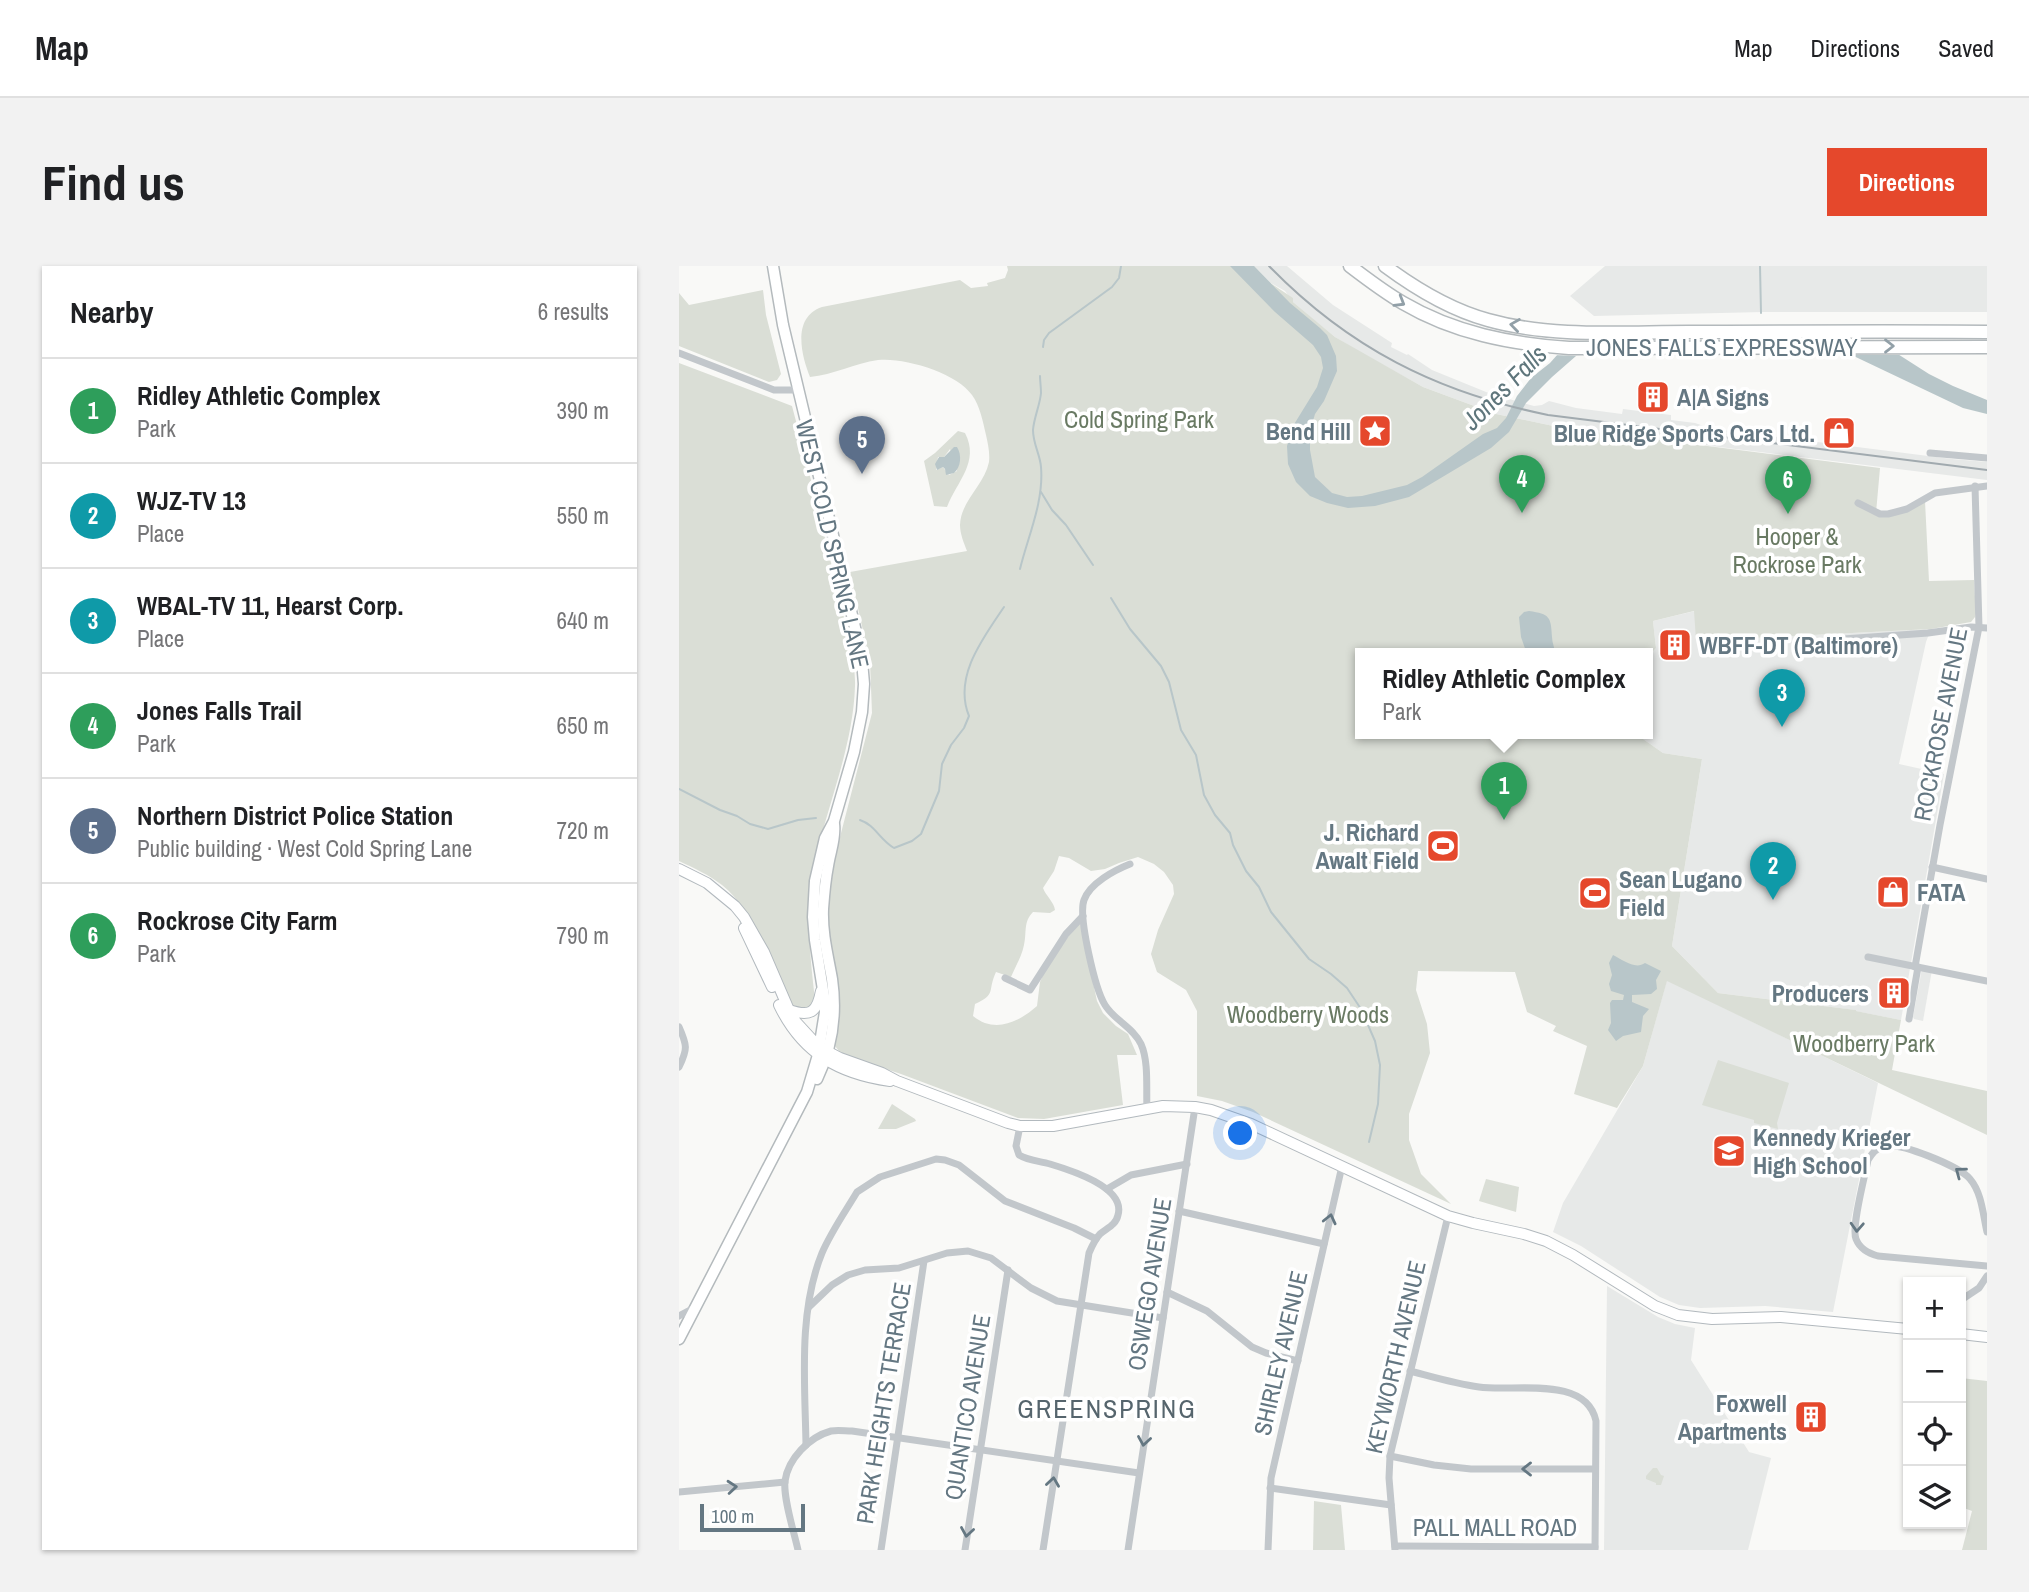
<!DOCTYPE html>
<meta charset="utf-8">
<style>
:root{--surface:#fff;--page:#f2f2f2;--text:#202124;--muted:#757577;--line:#e0e0e0;--accent:#e5482c}
body{margin:0;font-family:"Archivo Narrow",sans-serif;background:var(--page);color:var(--text)}
.controls{position:absolute;right:21px;bottom:21px;display:grid;overflow:hidden;border-radius:0px;box-shadow:0 2px 5px #0004}
.controls button{width:63px;height:63px;display:grid;place-items:center;padding:0;border:0;border-bottom:2px solid var(--line);background:var(--surface);color:var(--text);font:35px sans-serif}
.scale{position:absolute;left:21px;bottom:18px;width:105px;box-sizing:border-box;padding-left:7px;border:4px solid #647782;border-top:0;font-size:19px;line-height:24px;white-space:nowrap;color:#647782;-webkit-text-stroke:5px #fff;paint-order:stroke}
.you{position:absolute;left:562px;top:868px;width:24px;height:24px;margin:-18px;border:5px solid #fff;border-radius:50%;background:#1a73e8;box-shadow:0 0 0 10px #1a73e833}
.badge{display:grid;place-items:center;width:46px;height:46px;border-radius:50%;background:var(--accent);color:#fff;font-size:23px;font-weight:700}
.pin{position:absolute;translate:-50% -58px;filter:drop-shadow(0 2px 4px #0008)}
.pin::after{content:'';position:absolute;top:37px;width:24px;height:21px;background:inherit;clip-path:polygon(0 0,100% 0,50% 100%)}
.popup{position:absolute;left:676px;top:382px;width:298px;height:91px;box-sizing:border-box;display:grid;place-content:center;border-radius:0px;background:var(--surface);filter:drop-shadow(0 2px 5px #0005);font-size:23px;white-space:nowrap;color:var(--muted)}
.popup b{font-size:26px;color:var(--text)}
.popup::after{content:'';position:absolute;left:50%;top:100%;margin-left:-14px;border:14px solid transparent;border-top-color:var(--surface)}
.list{margin:0;padding:0;list-style:none}
h2{display:flex;justify-content:space-between;align-items:center;height:91px;margin:0;padding:0 28px;font-size:30px}
h2 small{font-size:23px;font-weight:400;color:var(--muted)}
.list li{display:grid;grid-template-columns:46px 1fr auto;gap:21px;align-items:center;box-sizing:border-box;height:105px;padding:0 28px;border-top:2px solid var(--line)}
.list b{display:block;font-size:26px;white-space:nowrap}
.list p{margin:0;font-size:23px;white-space:nowrap;color:var(--muted)}
.list em{font-size:23px;font-style:normal;color:var(--muted)}
.icon{flex:none;width:38px;height:38px;fill:none;stroke:currentColor;stroke-width:2;stroke-linecap:round;stroke-linejoin:round}
.map{position:relative;flex:none;width:1308px;height:1284px;overflow:hidden;border-radius:0px}
header{display:flex;align-items:center;gap:42px;box-sizing:border-box;height:98px;padding:0 35px;background:var(--surface);border-bottom:2px solid var(--line)}
header strong{font-size:33px}
nav{display:flex;gap:38px;margin-inline-start:auto;font-size:24px}
.intro{display:flex;align-items:center;justify-content:space-between;box-sizing:border-box;height:168px;padding:0 42px}
h1{margin:0;font-size:49px}
.button{padding:18px 32px;border-radius:0px;background:var(--accent);color:#fff;font-size:24px;font-weight:700}
main{display:flex;gap:42px;padding:0 42px}
aside{flex:1;background:var(--surface);border-radius:0px;box-shadow:0 2px 5px #0004}
.map>svg:first-child{display:block}
.built{fill:#e7e9e8}
.green{fill:#daded6;fill-rule:evenodd}
.water{fill:#b8c6c9}
.pier{fill:#f9f9f7}
.lines{fill:none;stroke-linecap:round;stroke-linejoin:round}
.stream{stroke:#b8c6c9;stroke-width:2}
.secondary-casing{stroke:#b2b9be;stroke-width:12}
.primary-casing{stroke:#b4babd;stroke-width:13}
.highway-casing{stroke:#b3b9bc;stroke-width:15}
.street{stroke:#c2c7cb;stroke-width:7}
.secondary{stroke:#fff;stroke-width:10}
.primary{stroke:#fff;stroke-width:10}
.highway{stroke:#fff;stroke-width:12}
.tram{stroke:#a1aaaf;stroke-width:2}
.oneway{stroke:#92a0a8}
.oneway2{stroke:#647782}
.labels{text-anchor:middle;dominant-baseline:central;stroke-width:7;stroke-linejoin:round;paint-order:stroke}
.street-label{font-size:24px;fill:#647782;stroke:#fff}
.poi-label{font-size:24px;font-weight:bold;fill:#647782;stroke:#fff;text-anchor:start}
.park-label{font-size:24px;fill:#697a63;stroke:#fff}
.water-label{font-size:26px;font-style:italic;fill:#5f767c;stroke:#fff}
.neighbourhood-label{font-size:26px;letter-spacing:2px;fill:#56656d;stroke:#fff}
</style>
<header>
<strong>Map</strong>
<nav><a>Map</a><a>Directions</a><a>Saved</a></nav>
</header>
<div class="intro"><h1>Find us</h1><a class="button">Directions</a></div>
<main>
<aside>
<h2>Nearby<small>6 results</small></h2>
<ul class="list">
<li><span class="badge" style="background:#2e9e5b">1</span><div><b>Ridley Athletic Complex</b><p>Park</p></div><em>390 m</em></li>
<li><span class="badge" style="background:#0f9aa8">2</span><div><b>WJZ-TV 13</b><p>Place</p></div><em>550 m</em></li>
<li><span class="badge" style="background:#0f9aa8">3</span><div><b>WBAL-TV 11, Hearst Corp.</b><p>Place</p></div><em>640 m</em></li>
<li><span class="badge" style="background:#2e9e5b">4</span><div><b>Jones Falls Trail</b><p>Park</p></div><em>650 m</em></li>
<li><span class="badge" style="background:#5c6f8a">5</span><div><b>Northern District Police Station</b><p>Public building · West Cold Spring Lane</p></div><em>720 m</em></li>
<li><span class="badge" style="background:#2e9e5b">6</span><div><b>Rockrose City Farm</b><p>Park</p></div><em>790 m</em></li>
</ul>
</aside>
<div class="map">
<svg width="1308" height="1284" viewBox="0 0 1308 1284">
<rect width="100%" height="100%" fill="#f9f9f7"/>
<g class="built">
<path d="M575,0H608L654,39L713,77L712,81L728,89L729,88L753,104L812,128L855,140L863,139L870,135L897,142L943,148L944,143L992,149V154L1016,157L1028,161L1043,164L1273,193L1308,196V214L879,161L817,148L744,121L679,85L656,71L635,54L614,36L606,25L590,16Z"/>
<path d="M926,0H1308V46H1084L915,50L891,30Z"/>
<path d="M1016,345L1073,372L1252,363L1247,376L1220,498L1265,508L1222,754L1176,745V744L1039,727L993,680L1023,493L984,487L957,468H968L969,391L977,382L974,355Z"/>
<path d="M1243,702L1253,704L1244,755L1235,753L1234,751Z"/>
<path d="M988,714L1199,817L1154,1046L1086,1040L1021,1042L1000,1039L981,1031L902,980L874,966L884,937L964,800Z"/>
<path d="M928,1020L979,1051L996,1058L1016,1062L1012,1094L1070,1186L1092,1192L1069,1284H925Z"/>
</g>
<g class="green">
<path d="M328,0H575L590,16L614,32V36L656,71L744,121L817,148L879,161L1201,202L1197,247L1200,249L1246,235L1250,315L1295,314L1297,347L1296,351L1292,356L1252,363L1074,372L1072,381L1045,382L1017,374L1015,345L974,355L977,382L969,391L968,388H682V468H957L984,487L1023,493L993,680L1039,727L1177,744V745L1222,754L1213,804L1308,825V869L988,715L964,800L938,842L895,828L908,780L874,765L877,760L848,746L836,706L739,705L737,724L748,758L751,787L730,848V874L742,908L772,938L574,846L543,835L518,830V745L507,724L478,706L472,688L479,664L495,628L494,619L485,606L475,598L459,591L440,597L426,603L412,605L390,592L380,590L375,605L364,622C367,630 375,636 376,644L371,647L354,646C344,656 348,666 345,679C343,690 336,701 332,711L317,706C308,725 318,728 296,738L294,750C316,768 340,756 358,740L361,716L367,702L398,658L401,656L418,735L424,747L437,760L449,768L458,789H438L444,839L365,853L339,852L222,808L168,790L160,785L156,780L157,733L148,649L152,606L193,447L191,396L171,306L288,285C285,277 281,268 281,259C282,234 305,220 310,196C311,187 309,178 307,169C304,156 301,140 293,129C278,107 225,91 199,94C176,97 154,109 131,111C122,89 113,51 143,41L281,14L292,22L309,20L308,17L326,12L329,4Z"/>
<path d="M84,24L87,49L102,108L98,114L90,116L0,80V27L10,39Z"/>
<path d="M0,97L113,140C130,204 145,267 160,331C166,357 177,394 176,420C174,483 147,541 135,601C126,646 131,689 136,734C131,745 124,744 114,740C95,699 79,649 43,619C30,609 15,602 0,595Z"/>
<path d="M279,165L286,167C301,196 278,215 268,241L255,240L245,195L256,187ZM271,183L278,205L270,209L264,201L257,204L259,191H265Z"/>
<path d="M1039,794L1110,817L1098,857L1099,863L1075,857V854L1023,839Z"/>
<path d="M213,838L236,853L237,855L217,863H199Z"/>
<path d="M807,913L840,921L837,946L800,935Z"/>
<path d="M1282,1112L1308,1115V1284H1283L1293,1245L1282,1241Z"/>
<path d="M974,1202H978L982,1209L985,1210L982,1219H977V1217L967,1213V1210Z"/>
<path d="M635,1235L662,1239L666,1284H634Z"/>
</g>
<g class="water">
<path d="M551,0H575L611,37L641,62L648,69L657,90L658,105L645,135L636,148L631,165V184L636,211L653,227L668,231L683,230L728,219L743,211L804,168L818,162L827,152L838,130L852,112L871,97L887,79L896,74L907,71L999,65L1033,66L1056,70L1083,69L1106,64H1168L1200,76L1250,108L1274,120L1308,134V148L1284,142L1162,84L1099,80L1041,81L1010,85L965,82L917,83L905,85L897,90L873,111L847,137L830,166L812,182L730,231L696,240L669,242L648,237L631,230L617,216L609,198L608,180L614,160L638,121L644,102L642,91L634,79L596,46Z"/>
<path d="M275,181H278C283,189 282,201 275,207L267,209L266,203L264,201L258,204L256,198L260,191H265Z"/>
<path d="M850,345C871,348 872,351 873,371C873,377 876,382 876,388H848L842,371L840,351L845,346Z"/>
<path d="M934,689C944,694 956,704 966,697L982,705L977,714L978,723L972,728L953,729V736L970,743L964,750L962,766L944,770L937,775L929,764L932,757L931,737L933,734H944L945,729L932,725L930,718L933,709L930,697Z"/>
</g>
<path class="pier" d="M1187,67L1216,81L1226,89H1166L1161,87L1042,85L1010,88L965,85L917,86L904,90L872,89L885,76L895,70Z"/>
<g class="lines">
<g class="stream">
<path d="M1081,0L1082,47"/>
<path d="M364,81L365,74L370,67L433,21L440,12L442,0"/>
<path d="M362,226L373,244L387,259L414,299"/>
<path d="M341,303C349,270 365,236 362,201C361,188 354,178 354,164C355,151 361,139 362,127C362,121 361,115 361,110"/>
<path d="M432,332L451,363L482,400L490,416L502,464L517,489L525,529L536,549L551,567L554,579L567,605L580,621L592,646L630,693L652,708L668,722L682,743L696,775L701,799L699,838L690,876"/>
<path d="M0,523L41,544L58,550L71,558L89,563L119,554L137,552"/>
<path d="M181,554C196,559 201,574 215,582L233,575L242,568L260,525L263,498L272,479L285,462L290,450C274,411 304,372 325,341"/>
</g>
<defs>
<g id="secondary">
<path d="M0,603L28,617L56,640L65,651L85,686L110,744L117,756L140,781L161,792L203,807L218,815L329,857L341,860H374L484,840L516,841L532,844L572,858L769,950L794,957L845,968L867,975L894,989L976,1040L999,1049L1033,1053L1102,1051L1229,1063"/>
<path d="M65,662L93,721"/>
<path d="M100,739C123,787 160,808 211,815"/>
<path d="M110,744C131,751 138,747 142,725"/>
<path d="M1282,1068L1308,1071"/>
</g>
<g id="primary">
<path d="M138,813C153,782 158,748 153,713C149,690 143,668 144,643C145,629 146,615 149,600C151,586 157,572 155,558"/>
<path d="M0,1073L128,826L139,789L146,746L145,730L136,674L134,651L136,615L146,572L155,555L175,486L183,446L185,418L183,395L178,370L104,59L94,0"/>
</g>
<g id="highway">
<path d="M671,0C688,13 705,26 724,37C775,67 832,78 890,82L1308,81"/>
<path d="M706,0C737,23 772,44 809,54C873,72 944,66 1010,66C1109,66 1209,65 1308,66"/>
</g>
</defs>
<use href="#secondary" class="secondary-casing"/>
<use href="#primary" class="primary-casing"/>
<use href="#highway" class="highway-casing"/>
<g class="street">
<path d="M0,87L95,124H118"/>
<path d="M1251,187L1308,192"/>
<path d="M1179,237L1201,248H1209L1228,243L1256,227L1308,220"/>
<path d="M1164,373L1249,367L1292,361L1308,362"/>
<path d="M451,598C436,604 411,617 405,634C399,650 416,723 426,739C435,754 454,761 462,778C470,796 467,823 468,842"/>
<path d="M1253,601L1308,613"/>
<path d="M1189,691L1308,715"/>
<path d="M1236,701L1261,559L1300,361L1296,220"/>
<path d="M326,712L351,724L387,668L404,650"/>
<path d="M1230,753L1239,701"/>
<path d="M0,761C8,779 9,783 0,801"/>
<path d="M341,860L337,880L340,889C350,895 361,895 371,898C391,904 447,921 439,949C437,959 428,962 421,968C416,973 413,980 410,987L364,1284"/>
<path d="M428,923L452,909L508,898"/>
<path d="M500,945L645,978"/>
<path d="M1308,966C1304,949 1303,927 1291,913C1280,900 1221,876 1205,880C1197,882 1193,887 1189,894C1186,910 1172,961 1177,973C1181,983 1189,987 1199,990L1308,1000"/>
<path d="M488,1026L528,1045L573,1081L587,1087L619,1095"/>
<path d="M1282,1034L1300,1022L1308,1010"/>
<path d="M130,1041L153,1019L169,1009L186,1004L220,1002L268,987L289,985L312,992L352,1022L378,1035L484,1052"/>
<path d="M0,1050L15,1042"/>
<path d="M731,1105C754,1111 777,1118 800,1121C835,1126 907,1109 917,1155L916,1284"/>
<path d="M127,1179C126,1116 119,1046 143,987C152,966 166,946 178,926L201,911L257,893L266,894L280,899L326,935L395,962L417,973"/>
<path d="M711,1190L755,1199L792,1203H916"/>
<path d="M591,1222L712,1239"/>
<path d="M0,1226L106,1216"/>
<path d="M716,1280L916,1281"/>
<path d="M119,1284C115,1266 104,1232 106,1215C109,1193 130,1171 152,1165C159,1164 166,1165 173,1165L460,1207"/>
<path d="M202,1284L245,995"/>
<path d="M286,1284L329,1004"/>
<path d="M449,1284L516,841"/>
<path d="M589,1284L592,1212L663,900"/>
<path d="M716,1284L710,1212L711,1190L769,950"/>
</g>
<use href="#secondary" class="secondary"/>
<use href="#primary" class="primary"/>
<use href="#highway" class="highway"/>
<path class="tram" d="M590,0C670,82 757,126 869,149L1308,204"/>
</g>
<defs><path id="oneway-chevron" d="M-2-3.5L2.5 0L-2 3.5" fill="none" stroke-width="1.6" stroke-linecap="round" stroke-linejoin="round" transform="scale(1.75)"/></defs>
<g class="oneway">
<use href="#oneway-chevron" transform="translate(721 36) rotate(31)"/>
<use href="#oneway-chevron" transform="translate(836 59) rotate(-172)"/>
<use href="#oneway-chevron" transform="translate(1210 80)"/>
</g>
<g class="oneway2">
<use href="#oneway-chevron" transform="translate(1281 906) rotate(-143)"/>
<use href="#oneway-chevron" transform="translate(651 953) rotate(-77)"/>
<use href="#oneway-chevron" transform="translate(1178 961) rotate(93)"/>
<use href="#oneway-chevron" transform="translate(465 1175) rotate(99)"/>
<use href="#oneway-chevron" transform="translate(848 1203) rotate(-180)"/>
<use href="#oneway-chevron" transform="translate(374 1216) rotate(-82)"/>
<use href="#oneway-chevron" transform="translate(53 1221) rotate(-5)"/>
<use href="#oneway-chevron" transform="translate(288 1266) rotate(99)"/>
</g>
<defs>
<symbol id="building-square" viewBox="-11 -11 22 22"><rect x="-9" y="-9" width="18" height="18" rx="4" fill="#e5482c" stroke="#fff"/><path d="M-4-6H4V6H1V3H-1V6H-4ZM-2.5-4.3h1.7v1.8h-1.7ZM.8-4.3h1.7v1.8H.8ZM-2.5-1h1.7V.8h-1.7ZM.8-1h1.7V.8H.8Z" fill="#fff"/></symbol>
<symbol id="sight-square" viewBox="-11 -11 22 22"><rect x="-9" y="-9" width="18" height="18" rx="4" fill="#e5482c" stroke="#fff"/><path d="M0-6L1.8-2.2L6-1.7L2.9 1.2L3.7 5.4L0 3.3L-3.7 5.4L-2.9 1.2L-6-1.7L-1.8-2.2Z" fill="#fff"/></symbol>
<symbol id="shop-square" viewBox="-11 -11 22 22"><rect x="-9" y="-9" width="18" height="18" rx="4" fill="#e5482c" stroke="#fff"/><path d="M-5-2.5h2.3a2.7 3.5 0 0 1 5.4 0H5L5.5 6h-11ZM-1.5-2.5h3a1.5 2.3 0 0 0-3 0Z" fill="#fff"/></symbol>
<symbol id="stadium-square" viewBox="-11 -11 22 22"><rect x="-9" y="-9" width="18" height="18" rx="4" fill="#e5482c" stroke="#fff"/><path d="M0-5a6.5 5 0 1 0 0 10a6.5 5 0 1 0 0-10ZM-3.5-1.8h7v3.6h-7Z" fill="#fff"/></symbol>
<symbol id="school-square" viewBox="-11 -11 22 22"><rect x="-9" y="-9" width="18" height="18" rx="4" fill="#e5482c" stroke="#fff"/><path d="M0-5L7-2L0 1L-7-2ZM-4 1L0 2.5L4 1V4Q0 6-4 4Z" fill="#fff"/></symbol>
</defs>
<g fill-rule="evenodd">
<use href="#building-square" x="955" y="112" width="38" height="38"/>
<use href="#sight-square" x="677" y="146" width="38" height="38"/>
<use href="#shop-square" x="1141" y="148" width="38" height="38"/>
<use href="#building-square" x="977" y="360" width="38" height="38"/>
<use href="#stadium-square" x="745" y="561" width="38" height="38"/>
<use href="#shop-square" x="1195" y="607" width="38" height="38"/>
<use href="#stadium-square" x="897" y="608" width="38" height="38"/>
<use href="#building-square" x="1196" y="708" width="38" height="38"/>
<use href="#school-square" x="1031" y="866" width="38" height="38"/>
<use href="#building-square" x="1113" y="1132" width="38" height="38"/>
</g>
<g class="labels">
<g class="street-label">
<text x="1043" y="81">JONES FALLS EXPRESSWAY</text>
<text transform="translate(154 278) rotate(77)">WEST COLD SPRING LANE</text>
<text transform="translate(1261 458) rotate(-79)">ROCKROSE AVENUE</text>
<text transform="translate(470 1018) rotate(-81)">OSWEGO AVENUE</text>
<text transform="translate(601 1087) rotate(-77)">SHIRLEY AVENUE</text>
<text transform="translate(716 1091) rotate(-77)">KEYWORTH AVENUE</text>
<text transform="translate(204 1137) rotate(-81)">PARK HEIGHTS TERRACE</text>
<text transform="translate(288 1141) rotate(-81)">QUANTICO AVENUE</text>
<text x="816" y="1261">PALL MALL ROAD</text>
</g>
<g class="poi-label">
<text x="998" y="131">A|A Signs</text>
<text x="672" y="165" text-anchor="end">Bend Hill</text>
<text x="1136" y="167" text-anchor="end">Blue Ridge Sports Cars Ltd.</text>
<text x="1020" y="379">WBFF-DT (Baltimore)</text>
<text x="740" y="566" text-anchor="end">J. Richard<tspan x="740" dy="28">Awalt Field</tspan></text>
<text x="940" y="613">Sean Lugano<tspan x="940" dy="28">Field</tspan></text>
<text x="1238" y="626">FATA</text>
<text x="1190" y="727" text-anchor="end">Producers</text>
<text x="1074" y="871">Kennedy Krieger<tspan x="1074" dy="28">High School</tspan></text>
<text x="1108" y="1137" text-anchor="end">Foxwell<tspan x="1108" dy="28">Apartments</tspan></text>
</g>
<g class="park-label">
<text x="460" y="153">Cold Spring Park</text>
<text x="1118" y="270">Hooper &amp;<tspan x="1118" dy="28">Rockrose Park</tspan></text>
<text x="629" y="748">Woodberry Woods</text>
<text x="1185" y="777">Woodberry Park</text>
</g>
<g class="water-label">
<text transform="translate(825 121) rotate(-45)">Jones Falls</text>
</g>
<g class="neighbourhood-label">
<text x="428" y="1142">GREENSPRING</text>
</g>
</g>
</svg>
<div class="controls">
<button>+</button>
<button>−</button>
<button><svg class="icon" aria-label="locate" viewBox="0 0 24 24"><circle cx="12" cy="12" r="6"/><path d="M12 2v4M12 18v4M2 12h4M18 12h4"/></svg></button>
<button><svg class="icon" aria-label="layers" viewBox="0 0 24 24"><path d="M12 4l9 5-9 5-9-5zM3 14l9 5 9-5"/></svg></button>
</div>
<div class="scale">100 m</div>
<div class="you"></div>
<div class="pin badge" style="left:825px;top:554px;background:#2e9e5b">1</div>
<div class="popup"><b>Ridley Athletic Complex</b>Park</div>
<div class="pin badge" style="left:1094px;top:634px;background:#0f9aa8">2</div>
<div class="pin badge" style="left:1103px;top:461px;background:#0f9aa8">3</div>
<div class="pin badge" style="left:843px;top:247px;background:#2e9e5b">4</div>
<div class="pin badge" style="left:183px;top:208px;background:#5c6f8a">5</div>
<div class="pin badge" style="left:1109px;top:248px;background:#2e9e5b">6</div>
</div>
</main>
